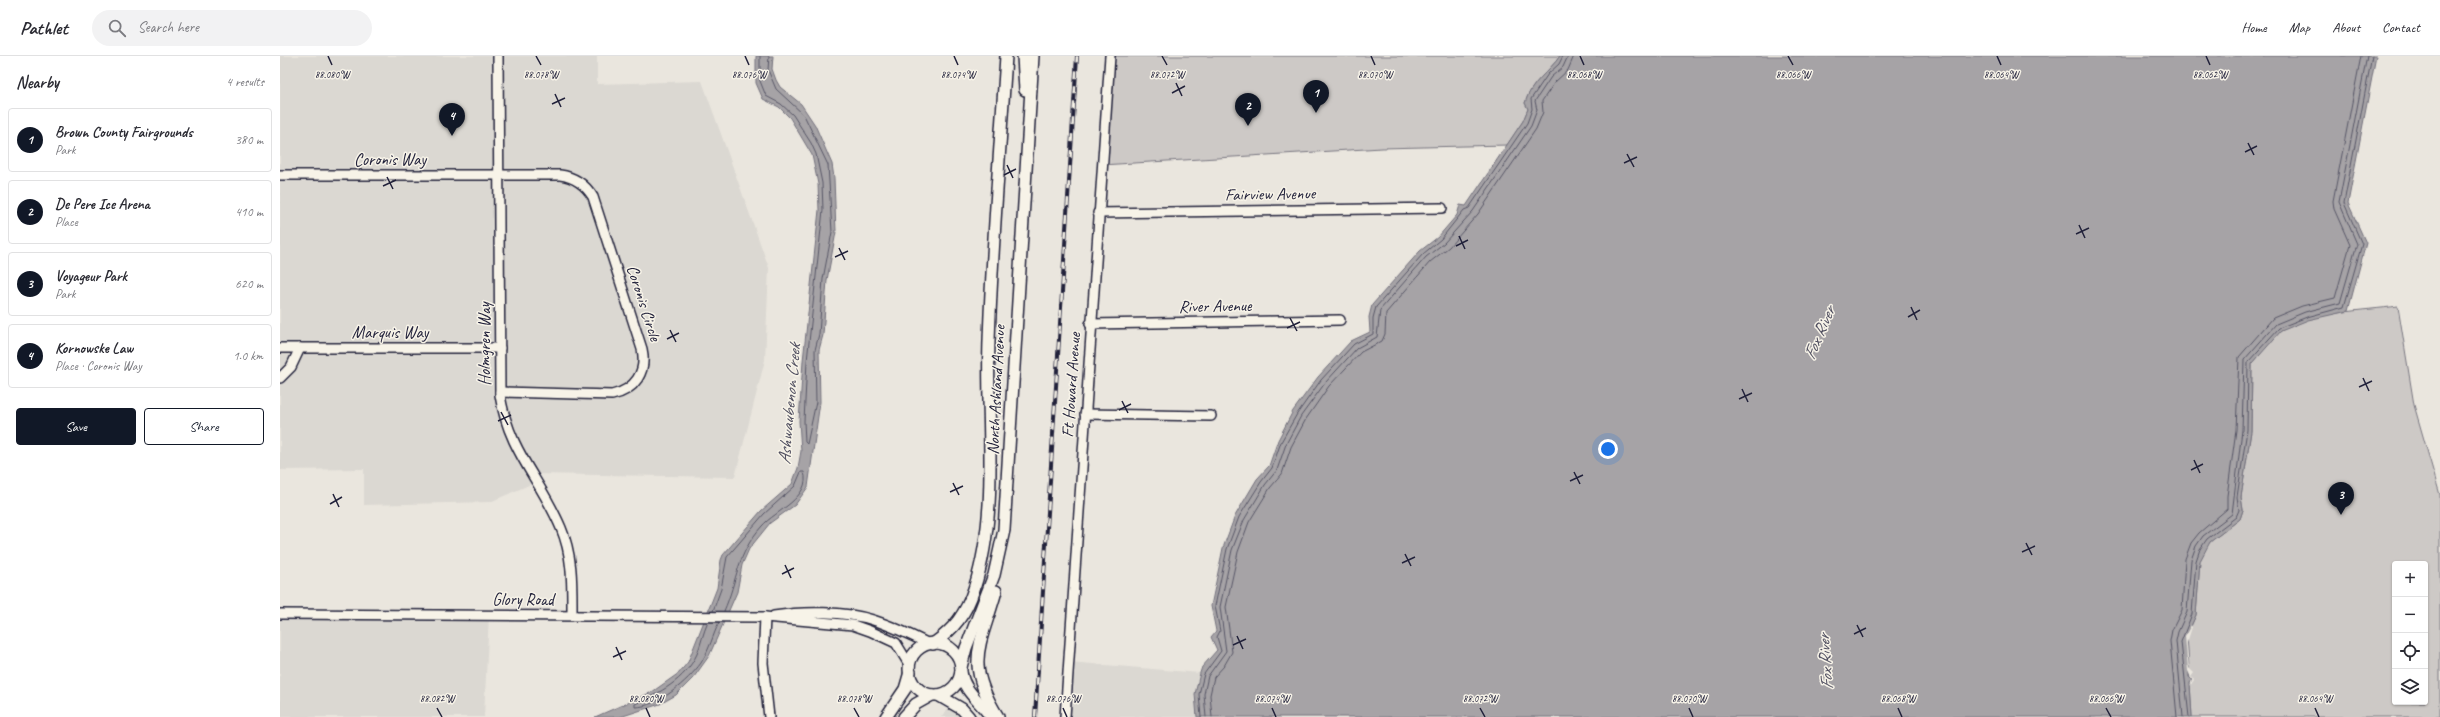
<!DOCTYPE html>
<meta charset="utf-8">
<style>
:root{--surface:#fff;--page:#f2f2f3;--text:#2b2b33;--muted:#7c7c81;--line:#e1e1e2;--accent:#111827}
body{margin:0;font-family:Caveat,sans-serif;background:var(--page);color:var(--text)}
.controls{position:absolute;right:12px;bottom:12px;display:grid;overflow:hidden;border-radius:4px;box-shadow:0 1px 3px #0004}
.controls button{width:36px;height:36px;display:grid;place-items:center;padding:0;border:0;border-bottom:1px solid var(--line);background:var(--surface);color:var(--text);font:20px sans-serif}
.you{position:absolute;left:1328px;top:393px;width:14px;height:14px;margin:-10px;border:3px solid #fff;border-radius:50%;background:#1a73e8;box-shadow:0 0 0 6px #1a73e833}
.badge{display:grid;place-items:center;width:26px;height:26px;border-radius:50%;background:var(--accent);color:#fff;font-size:13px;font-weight:700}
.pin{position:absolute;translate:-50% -33px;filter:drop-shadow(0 1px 2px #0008)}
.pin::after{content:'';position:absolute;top:21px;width:14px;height:12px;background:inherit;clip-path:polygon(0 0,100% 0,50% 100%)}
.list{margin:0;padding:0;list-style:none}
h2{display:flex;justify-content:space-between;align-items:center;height:52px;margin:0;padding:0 16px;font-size:17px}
h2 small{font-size:13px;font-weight:400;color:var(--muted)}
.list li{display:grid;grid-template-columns:26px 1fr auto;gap:12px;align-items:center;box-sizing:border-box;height:64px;margin:0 8px 8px;padding:0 8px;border:1px solid var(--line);border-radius:4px}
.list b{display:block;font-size:15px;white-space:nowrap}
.list p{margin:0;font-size:13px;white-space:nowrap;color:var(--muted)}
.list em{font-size:13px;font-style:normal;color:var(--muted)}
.actions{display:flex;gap:8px;padding:12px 16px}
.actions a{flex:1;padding:9px 0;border:1px solid var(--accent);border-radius:4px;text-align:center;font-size:14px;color:var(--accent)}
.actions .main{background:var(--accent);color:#fff}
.icon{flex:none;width:22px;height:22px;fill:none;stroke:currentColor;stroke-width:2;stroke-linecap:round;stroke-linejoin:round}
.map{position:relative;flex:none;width:2160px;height:661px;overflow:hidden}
header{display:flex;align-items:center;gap:24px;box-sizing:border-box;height:56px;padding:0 20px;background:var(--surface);border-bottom:1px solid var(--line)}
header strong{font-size:19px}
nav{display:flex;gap:22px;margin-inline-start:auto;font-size:14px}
.search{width:280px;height:36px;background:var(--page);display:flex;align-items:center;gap:10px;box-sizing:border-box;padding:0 14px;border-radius:22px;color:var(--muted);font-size:15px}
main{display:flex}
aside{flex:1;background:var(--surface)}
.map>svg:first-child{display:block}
.built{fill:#dbd8d2}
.green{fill:#cdc9c6;stroke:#787680;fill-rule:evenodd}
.water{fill:#a6a3a6;stroke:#716f7b}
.pier{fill:#eae6de}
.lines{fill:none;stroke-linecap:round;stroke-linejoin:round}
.shore{stroke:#575666;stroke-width:1}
.minor-casing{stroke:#22223b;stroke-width:12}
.major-casing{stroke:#22223b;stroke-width:14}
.minor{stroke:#f7f3e8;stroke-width:9}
.major{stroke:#f7f3e8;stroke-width:11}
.rail-casing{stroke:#22223b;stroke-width:4}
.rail{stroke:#f7f3e8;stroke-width:2.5;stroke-dasharray:8;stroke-linecap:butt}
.ticks{fill:none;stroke:#22223b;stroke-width:1.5}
.labels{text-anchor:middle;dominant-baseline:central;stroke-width:3;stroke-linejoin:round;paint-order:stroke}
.street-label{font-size:17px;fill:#22223b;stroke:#f7f3e8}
.water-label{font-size:18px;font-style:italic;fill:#504f60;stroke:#f7f3e8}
.ticks-label{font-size:10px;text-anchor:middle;fill:#22223b;stroke:#f7f3e8;stroke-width:3;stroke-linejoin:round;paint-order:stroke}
</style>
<header>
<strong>Pathlet</strong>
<div class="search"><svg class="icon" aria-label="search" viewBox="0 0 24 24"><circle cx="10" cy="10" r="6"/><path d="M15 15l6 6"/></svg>Search here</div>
<nav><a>Home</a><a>Map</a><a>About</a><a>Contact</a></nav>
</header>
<main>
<aside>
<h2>Nearby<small>4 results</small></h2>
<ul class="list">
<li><span class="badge">1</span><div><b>Brown County Fairgrounds</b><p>Park</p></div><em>380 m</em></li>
<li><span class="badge">2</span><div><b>De Pere Ice Arena</b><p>Place</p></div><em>410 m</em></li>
<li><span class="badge">3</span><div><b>Voyageur Park</b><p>Park</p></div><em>620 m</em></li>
<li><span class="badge">4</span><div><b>Kornowske Law</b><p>Place · Coronis Way</p></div><em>1.0 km</em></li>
</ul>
<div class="actions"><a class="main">Save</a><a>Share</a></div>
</aside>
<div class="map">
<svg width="2160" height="661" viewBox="0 0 2160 661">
<rect width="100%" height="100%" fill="#eae6de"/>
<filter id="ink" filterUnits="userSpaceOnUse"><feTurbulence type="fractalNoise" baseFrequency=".025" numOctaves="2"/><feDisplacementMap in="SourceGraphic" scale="8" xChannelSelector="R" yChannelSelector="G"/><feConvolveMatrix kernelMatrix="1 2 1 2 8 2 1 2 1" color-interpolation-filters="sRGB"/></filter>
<g filter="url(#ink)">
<g class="built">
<path d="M0,0H317V28L422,25L489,212L485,304L455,421L251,418L256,426L210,446L84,449V413L0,414Z"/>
<path d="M0,558L209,559L204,661H0Z"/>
<path d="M789,606L920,617L915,638L917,661H785Z"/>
<path d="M672,647L689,661H661Z"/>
</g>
<g class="green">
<path d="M830,0H1280C1269,16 1251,26 1245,47L1248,53L1243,65L1227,89L1102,92L821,109Z"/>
<path d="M2118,250L2134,349L2160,439V661H1912L1907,579L1916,559L1920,505L1924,494L1930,486L1960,463L1963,454L1961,441L1971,375L1972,308C1981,298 1990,283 2001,275C2031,255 2084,255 2118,250ZM2115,508H2145V646H2115Z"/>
</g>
<g class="water">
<path d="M476,0H493L492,13L496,24L500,31L521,48L535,69L552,108L554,122L556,176L547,224L543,279L539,294L540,346L528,431L515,449L490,467L469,493L462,509L457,536L429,600L414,621L396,639L380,648L340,661H315L372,636L399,617L408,606L437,532L441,504L443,499L481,455L512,428L518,412L521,395L519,365L523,305L539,154L538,128L532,99L510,62L499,51L483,43L476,27Z"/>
<path d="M1280,0H2096L2068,147L2086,187L2068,255L2028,264L2001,275L1972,308L1971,375L1961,441L1963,454L1960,463L1930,486L1920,505L1916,559L1907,579L1909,621L1912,624L1910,627L1912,661H917L915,638L920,617L922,611L937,594L931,581L936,575L931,550L943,492L955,460L977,423L989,410L998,384L1013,355L1038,321L1071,285L1090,276L1089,261L1092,249L1140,195L1158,181L1177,159L1180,149L1186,150L1243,65L1248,53L1245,47C1251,26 1269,16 1280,0Z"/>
</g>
<path class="pier" d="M1911,569L1912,571L1907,587L1909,612L1914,617L1911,621L1914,624L1910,630L1912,624L1908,615L1905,580Z"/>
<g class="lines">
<g class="shore">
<path d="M480,0V25L486,40L501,48L513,59L531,87L536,98L542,127L543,154L527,305L524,365L525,386L527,388L536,346L535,294L539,278L543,223L552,176L548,109L524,59L496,33L488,14L489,0"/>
<path d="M433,555L441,533L447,501L484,458L515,430L521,416H524C532,441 495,455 482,470C456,499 458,523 444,555"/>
<path d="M428,566C423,577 421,588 417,598C405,624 380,637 355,648V651C378,651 408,625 421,607C429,595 433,579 439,566"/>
<path d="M921,661L919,638L924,618L941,595L937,581L940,575L935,550L947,493L959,461L981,426L992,412L1001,386L1017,358L1041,324L1074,288L1093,278V262L1096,251L1143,198L1161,183L1184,154L1189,152L1247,67L1252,53L1251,43L1268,18L1279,8L1283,0"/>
<path d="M926,661L924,638L928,620L946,595L940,551L952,494L964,464L985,429L997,414L1006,388L1021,360L1045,327L1077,292L1097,281L1100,254L1146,201L1164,187L1193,155L1251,70L1257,54L1255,45L1271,21L1283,11L1288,0"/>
<path d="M932,661L930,639L934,621L944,610L952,596L946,551L958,496L969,466L990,432L1002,418L1011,391L1026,363L1049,330L1081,296L1102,285L1105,278L1106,257L1150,206L1169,191L1198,158L1256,73L1263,56L1262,45L1275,26L1288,14L1294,0"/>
<path d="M1897,661L1890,585L1892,574L1902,554L1905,503L1911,487L1919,477L1947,453V440L1956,374L1959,301L1993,262L2022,250L2055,242L2070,189L2054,153L2053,145L2081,0"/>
<path d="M1903,661L1896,585L1898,576L1907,556L1911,504L1916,490L1923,480L1952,458L1962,374L1964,304L1996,268L2025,256L2060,247L2077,188L2059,146L2087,0"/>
<path d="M1909,661L1901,586L1912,558L1916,505L1920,493L1927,483L1956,461L1959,454L1957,441L1967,374L1968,306L1999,272L2027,261L2064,251L2082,188L2064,147L2092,0"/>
</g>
<defs>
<g id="minor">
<path d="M218,0L220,339C229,396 260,422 281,472C293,500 292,529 292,559"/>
<path d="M0,119H280C295,121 305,128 313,141L362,293C367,316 355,334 332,339L220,336"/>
<path d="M818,157L1162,152"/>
<path d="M810,268L1060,264"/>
<path d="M0,292H220"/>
<path d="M0,322L11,311L20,292"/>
<path d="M805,358L931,360"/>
<path d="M0,558L485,561L573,569L590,575L616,587L630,610"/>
<path d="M494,560C523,555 565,555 593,564C612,570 631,579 649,588"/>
<path d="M485,561L483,607L489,661"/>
<path d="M785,661L830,0"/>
</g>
<g id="major">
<path d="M743,0L745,34"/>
<path d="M716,535C700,592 684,606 718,661"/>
<circle cx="655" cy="613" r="26"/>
<path d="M653,588C674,573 686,558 694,533C720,454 706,367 709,285C712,190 720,95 726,0"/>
<path d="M681,611L686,592L714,519L724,474L753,0"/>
<path d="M681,616C684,636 700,645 711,661"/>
<path d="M658,639L682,653L689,661"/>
<path d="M606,661L625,633L630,616"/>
<path d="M624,661L636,648L652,639"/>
</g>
</defs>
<use href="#minor" class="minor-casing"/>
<use href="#major" class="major-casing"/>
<use href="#minor" class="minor"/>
<use href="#major" class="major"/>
<defs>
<path id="rail" d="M755,661L797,0"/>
</defs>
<use href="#rail" class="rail-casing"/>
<use href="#rail" class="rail"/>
</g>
</g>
<path class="ticks" d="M48,0L52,9M256,0L261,9M465,0L469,9M674,0L678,9M882,0L887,9M1091,0L1095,9M1300,0L1304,9M1508,0L1513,9M1717,0L1721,9M1926,0L1930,9M896,27L902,40M892,37L905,30M275,38L281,51M272,48L285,42M1968,87L1974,99M1965,96L1977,90M1347,98L1354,111M1344,107L1357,101M727,109L733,122M724,119L736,113M107,121L113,133M103,130L116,124M1799,169L1805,182M1796,178L1809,172M1179,180L1185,193M1176,190L1188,184M559,192L565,204M555,201L568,195M1631,251L1637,264M1628,261L1640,254M1010,262L1017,275M1007,272L1020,266M390,274L396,286M387,283L399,277M2083,322L2089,335M2079,331L2092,325M1462,333L1468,346M1459,343L1472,337M842,345L848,357M839,354L851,348M221,356L228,369M218,365L231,359M1914,404L1920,417M1911,414L1923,408M1294,416L1300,428M1290,425L1303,419M673,427L679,439M670,436L683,430M53,438L59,451M50,448L62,441M1746,487L1752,499M1742,496L1755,490M1125,498L1131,510M1122,507L1135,501M505,509L511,522M502,518L514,512M1577,569L1583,581M1574,578L1586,572M957,580L963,593M953,589L966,583M336,591L342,604M333,601L346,595M157,652L162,661M366,652L370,661M574,652L579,661M783,652L787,661M992,652L996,661M1200,652L1205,661M1409,652L1413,661M1618,652L1622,661M1826,652L1831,661M2035,652L2039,661"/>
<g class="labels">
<g class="street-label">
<text x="110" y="103">Coronis Way</text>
<text transform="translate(990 138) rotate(-1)">Fairview Avenue</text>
<text transform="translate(364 247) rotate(72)">Coronis Circle</text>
<text transform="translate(935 250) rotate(-1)">River Avenue</text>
<text x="110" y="276">Marquis Way</text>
<text transform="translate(204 288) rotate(-90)">Holmgren Way</text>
<text transform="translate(791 329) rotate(-86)">Ft Howard Avenue</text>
<text transform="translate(716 334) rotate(-87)">North Ashland Avenue</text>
<text x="243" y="543">Glory Road</text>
</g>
<g class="water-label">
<text transform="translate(1539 277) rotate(-67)">Fox River</text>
<text transform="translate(509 348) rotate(-85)">Ashwaubenon Creek</text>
<text transform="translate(1545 606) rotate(-94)">Fox River</text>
</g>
</g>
<g class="ticks-label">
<text x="887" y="22">88.072°W</text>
<text x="1304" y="22">88.068°W</text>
<text x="1721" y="22">88.064°W</text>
<text x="1930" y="22">88.062°W</text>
<text x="52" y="22">88.080°W</text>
<text x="261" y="22">88.078°W</text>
<text x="469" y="22">88.076°W</text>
<text x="678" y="22">88.074°W</text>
<text x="1095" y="22">88.070°W</text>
<text x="1513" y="22">88.066°W</text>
<text x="157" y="646">88.082°W</text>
<text x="366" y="646">88.080°W</text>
<text x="574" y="646">88.078°W</text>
<text x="783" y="646">88.076°W</text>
<text x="992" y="646">88.074°W</text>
<text x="1200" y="646">88.072°W</text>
<text x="1409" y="646">88.070°W</text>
<text x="1618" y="646">88.068°W</text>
<text x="1826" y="646">88.066°W</text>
<text x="2035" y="646">88.064°W</text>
</g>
</svg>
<div class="controls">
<button>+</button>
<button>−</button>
<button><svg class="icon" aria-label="locate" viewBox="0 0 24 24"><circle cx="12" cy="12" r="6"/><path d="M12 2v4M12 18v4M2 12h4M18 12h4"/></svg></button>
<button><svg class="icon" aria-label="layers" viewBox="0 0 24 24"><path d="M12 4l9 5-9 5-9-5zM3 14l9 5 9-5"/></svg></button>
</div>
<div class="you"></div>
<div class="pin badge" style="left:1036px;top:57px">1</div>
<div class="pin badge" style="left:968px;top:70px">2</div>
<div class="pin badge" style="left:2061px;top:459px">3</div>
<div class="pin badge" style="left:172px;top:80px">4</div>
</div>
</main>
